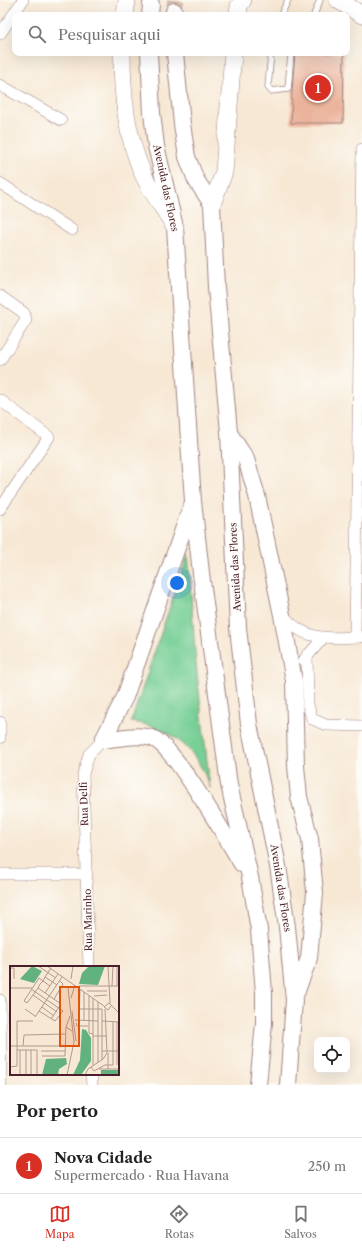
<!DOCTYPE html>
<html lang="pt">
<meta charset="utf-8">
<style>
:root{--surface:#fff;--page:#f6f6f6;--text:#222;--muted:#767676;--line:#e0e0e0;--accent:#d93025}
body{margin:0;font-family:"Libre Caslon Text",serif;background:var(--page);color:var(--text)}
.controls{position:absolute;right:12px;bottom:12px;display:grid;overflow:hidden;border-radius:8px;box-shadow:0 4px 16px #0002}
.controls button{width:36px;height:36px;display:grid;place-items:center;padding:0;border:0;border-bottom:1px solid var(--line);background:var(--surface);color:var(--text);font:20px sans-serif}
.you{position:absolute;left:177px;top:583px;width:14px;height:14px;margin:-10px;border:3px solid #fff;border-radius:50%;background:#1a73e8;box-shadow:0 0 0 6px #1a73e833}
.badge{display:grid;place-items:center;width:26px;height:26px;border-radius:50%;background:var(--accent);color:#fff;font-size:13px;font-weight:700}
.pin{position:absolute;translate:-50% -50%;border:2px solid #fff;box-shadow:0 1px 4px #0006}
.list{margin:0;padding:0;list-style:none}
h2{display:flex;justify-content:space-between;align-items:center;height:52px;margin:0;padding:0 16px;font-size:17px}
h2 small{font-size:13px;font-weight:400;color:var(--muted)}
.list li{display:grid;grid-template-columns:26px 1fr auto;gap:12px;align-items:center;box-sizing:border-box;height:56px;padding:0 16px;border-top:1px solid var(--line)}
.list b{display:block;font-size:15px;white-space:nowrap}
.list p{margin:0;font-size:13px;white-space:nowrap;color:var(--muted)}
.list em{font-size:13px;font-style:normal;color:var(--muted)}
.icon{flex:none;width:22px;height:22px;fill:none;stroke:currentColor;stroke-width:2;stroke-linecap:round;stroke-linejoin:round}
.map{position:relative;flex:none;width:362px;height:1085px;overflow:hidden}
.search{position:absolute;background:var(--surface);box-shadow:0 4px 16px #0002;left:12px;right:12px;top:12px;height:44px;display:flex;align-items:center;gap:10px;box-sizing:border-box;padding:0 14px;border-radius:8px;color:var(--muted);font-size:15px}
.sheet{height:108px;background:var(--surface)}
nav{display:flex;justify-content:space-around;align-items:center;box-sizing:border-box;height:56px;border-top:1px solid var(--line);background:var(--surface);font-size:11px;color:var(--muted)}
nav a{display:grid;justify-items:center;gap:2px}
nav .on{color:var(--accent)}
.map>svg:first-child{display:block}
.green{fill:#77cf95;stroke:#607760}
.building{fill:#ebb39b}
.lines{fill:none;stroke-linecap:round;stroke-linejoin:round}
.secondary-tunnel{stroke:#d4c0b2;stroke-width:16;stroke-dasharray:16 8;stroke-linecap:butt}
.service-casing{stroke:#a08480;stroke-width:7}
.minor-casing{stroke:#a08480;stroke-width:12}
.secondary-casing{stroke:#a08480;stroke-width:18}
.primary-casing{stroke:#a08480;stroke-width:18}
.service{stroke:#fff;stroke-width:5.5}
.minor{stroke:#fff;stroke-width:11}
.secondary{stroke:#fff;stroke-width:16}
.primary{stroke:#fff;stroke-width:17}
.labels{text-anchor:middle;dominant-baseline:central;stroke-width:3;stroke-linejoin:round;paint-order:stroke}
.street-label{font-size:10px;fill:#4a1f2b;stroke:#fdfcf7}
.inset-road{fill:none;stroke:#b29890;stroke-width:1}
.view{fill:#e0560e;fill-opacity:0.15;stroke:#e0560e;stroke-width:2}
.inset-edge{fill:none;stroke:#4a1f2b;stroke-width:2}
</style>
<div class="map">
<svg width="362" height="1085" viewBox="0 0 362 1085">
<rect width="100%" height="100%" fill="#fdfcf7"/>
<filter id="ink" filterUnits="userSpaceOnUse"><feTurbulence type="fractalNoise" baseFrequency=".025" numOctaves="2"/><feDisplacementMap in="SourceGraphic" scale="8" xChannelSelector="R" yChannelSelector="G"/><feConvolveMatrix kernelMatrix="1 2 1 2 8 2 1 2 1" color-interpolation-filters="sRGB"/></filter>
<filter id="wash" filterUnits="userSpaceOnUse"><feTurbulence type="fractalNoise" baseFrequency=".012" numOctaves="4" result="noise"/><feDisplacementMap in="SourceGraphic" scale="16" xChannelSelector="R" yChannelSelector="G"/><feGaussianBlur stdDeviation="0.9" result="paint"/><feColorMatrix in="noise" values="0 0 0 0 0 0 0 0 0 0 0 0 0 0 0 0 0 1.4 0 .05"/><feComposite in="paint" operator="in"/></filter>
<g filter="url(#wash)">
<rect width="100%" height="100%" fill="#f7e8d4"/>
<path class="green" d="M188,553L196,665L210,788C198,750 171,726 131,722Z"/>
<g id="blocks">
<path class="building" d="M295,53H344L343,123H291L292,91Z"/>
</g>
</g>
<g filter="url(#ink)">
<use href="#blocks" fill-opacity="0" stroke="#a08480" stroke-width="1"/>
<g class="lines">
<path class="secondary-tunnel" d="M174,11L175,0"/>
<defs>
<g id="service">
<path d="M281,15L288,0"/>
<path d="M314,15L320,0"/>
<path d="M271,53L268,87L271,91L288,89L291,53"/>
</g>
<g id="minor">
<path d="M0,34L23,0"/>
<path d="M0,85L61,120"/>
<path d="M0,183L72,230"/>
<path d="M0,296L24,313L26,320L0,360"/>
<path d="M0,400L49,437L0,509"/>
<path d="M283,615C304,642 330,638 361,637"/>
<path d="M355,637L362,149"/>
<path d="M307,655L308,705L312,719L326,725L362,726"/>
<path d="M304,660L323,638"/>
<path d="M0,738V722"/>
<path d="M0,874H87"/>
<path d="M89,967L83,774L89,754L103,740"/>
<path d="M0,1000L1,1085"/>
<path d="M91,1074L92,1085"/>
</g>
<g id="secondary">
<path d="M174,11V15"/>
<path d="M150,15L151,4"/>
<path d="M149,53L152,113L156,146L175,227L193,501L201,573L229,785L250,877L259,930L264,993V1023L258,1085"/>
<path d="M175,53L182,124L187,157L196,180L212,204L216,287L229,432L238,628L249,724L278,866L287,927L294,1000L288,1085"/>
<path d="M229,433L246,459L257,496L282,615L294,681L296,766L299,797L310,839L315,893L309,958L295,996"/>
<path d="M103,740L125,697L191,507"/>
<path d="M103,740C119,738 136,734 152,738C173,744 228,841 242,864"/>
</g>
<g id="primary">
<path d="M338,0L362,15"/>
<path d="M125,15L127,0"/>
<path d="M238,15L239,6L243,0"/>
<path d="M122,53C122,95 126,135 143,174C151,192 165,210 175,227"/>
<path d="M212,204L224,172L233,53"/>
</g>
</defs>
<use href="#service" class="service-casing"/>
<use href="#minor" class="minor-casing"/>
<use href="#secondary" class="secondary-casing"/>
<use href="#primary" class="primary-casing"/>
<use href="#service" class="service"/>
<use href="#minor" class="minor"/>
<use href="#secondary" class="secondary"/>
<use href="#primary" class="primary"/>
</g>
</g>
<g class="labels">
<g class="street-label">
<text transform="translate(166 188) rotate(78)">Avenida das Flores</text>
<text transform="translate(235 567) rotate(-93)">Avenida das Flores</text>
<text transform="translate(84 804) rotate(-92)">Rua Delfi</text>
<text transform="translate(281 888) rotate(81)">Avenida das Flores</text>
<text transform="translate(88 920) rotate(-91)">Rua Marinho</text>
</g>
</g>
<g transform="translate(10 966)">
<rect width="109" height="109" fill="#f7e8d4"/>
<path d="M22,0L32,5L24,17L10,13ZM79,0H95L88,19L69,18L72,7ZM72,63L76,64L81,72V95L71,109H63L70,94ZM56,92L57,98L49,103L48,109H32L36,93ZM91,104H109V109H91Z" fill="#61b27e"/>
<path class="inset-road" d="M28,0L46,12M37,0L94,40M98,0L100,37M0,2H4V13M35,11L47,19M61,13L63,0M40,20L33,15L29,12L14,35L17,37L23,29L28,22L30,18L33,15L35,11L41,2M69,20H109M102,20L103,0M107,20V0M0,22H22M28,22L51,38L41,53M21,23L53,45L45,55L29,45M77,25H97M74,26V55M35,27L48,8M23,29L47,46M79,29V67L83,68M84,30L97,29M61,32L65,19M44,33L53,18L50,15M88,36V96M101,40L98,44L94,41L99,37L109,47M32,41L44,50M15,43L25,50M69,43H92V94M62,45L66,75M60,50L56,61L62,65M25,51L52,11M65,54L88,55M92,55L109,56M69,56L70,23M66,57L67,60H78M50,60V80M83,70H97M0,80H55M13,80L14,69L55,68M7,84H27V109M16,84V109M31,85H55M92,85H109M32,90H55L56,61M83,99V32M103,99V56M107,99V56M0,101L7,100V55H23M81,101L84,105L95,99H103M89,103H109M98,103V87M10,109V84M21,109V84M57,109L64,76L58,22M75,109L78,103L93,93L97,87L95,43"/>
<path class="view" d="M50,21H69V80H50Z"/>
<rect width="109" height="109" class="inset-edge"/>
</g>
</svg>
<div class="controls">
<button><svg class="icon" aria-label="locate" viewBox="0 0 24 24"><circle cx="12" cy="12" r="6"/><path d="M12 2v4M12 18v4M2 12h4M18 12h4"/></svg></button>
</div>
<div class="you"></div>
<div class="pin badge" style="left:318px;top:88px">1</div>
<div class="search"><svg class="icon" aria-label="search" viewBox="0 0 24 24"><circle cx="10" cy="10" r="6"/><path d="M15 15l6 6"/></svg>Pesquisar aqui</div>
</div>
<section class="sheet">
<h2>Por perto<small></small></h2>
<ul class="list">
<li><span class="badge">1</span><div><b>Nova Cidade</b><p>Supermercado · Rua Havana</p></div><em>250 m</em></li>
</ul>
</section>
<nav>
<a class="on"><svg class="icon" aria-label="map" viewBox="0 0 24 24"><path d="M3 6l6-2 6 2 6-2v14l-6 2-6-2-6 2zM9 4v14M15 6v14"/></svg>Mapa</a>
<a><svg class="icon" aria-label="directions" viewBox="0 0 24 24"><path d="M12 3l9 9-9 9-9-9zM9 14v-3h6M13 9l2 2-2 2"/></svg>Rotas</a>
<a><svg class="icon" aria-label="saved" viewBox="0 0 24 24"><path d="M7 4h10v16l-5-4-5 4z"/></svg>Salvos</a>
</nav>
